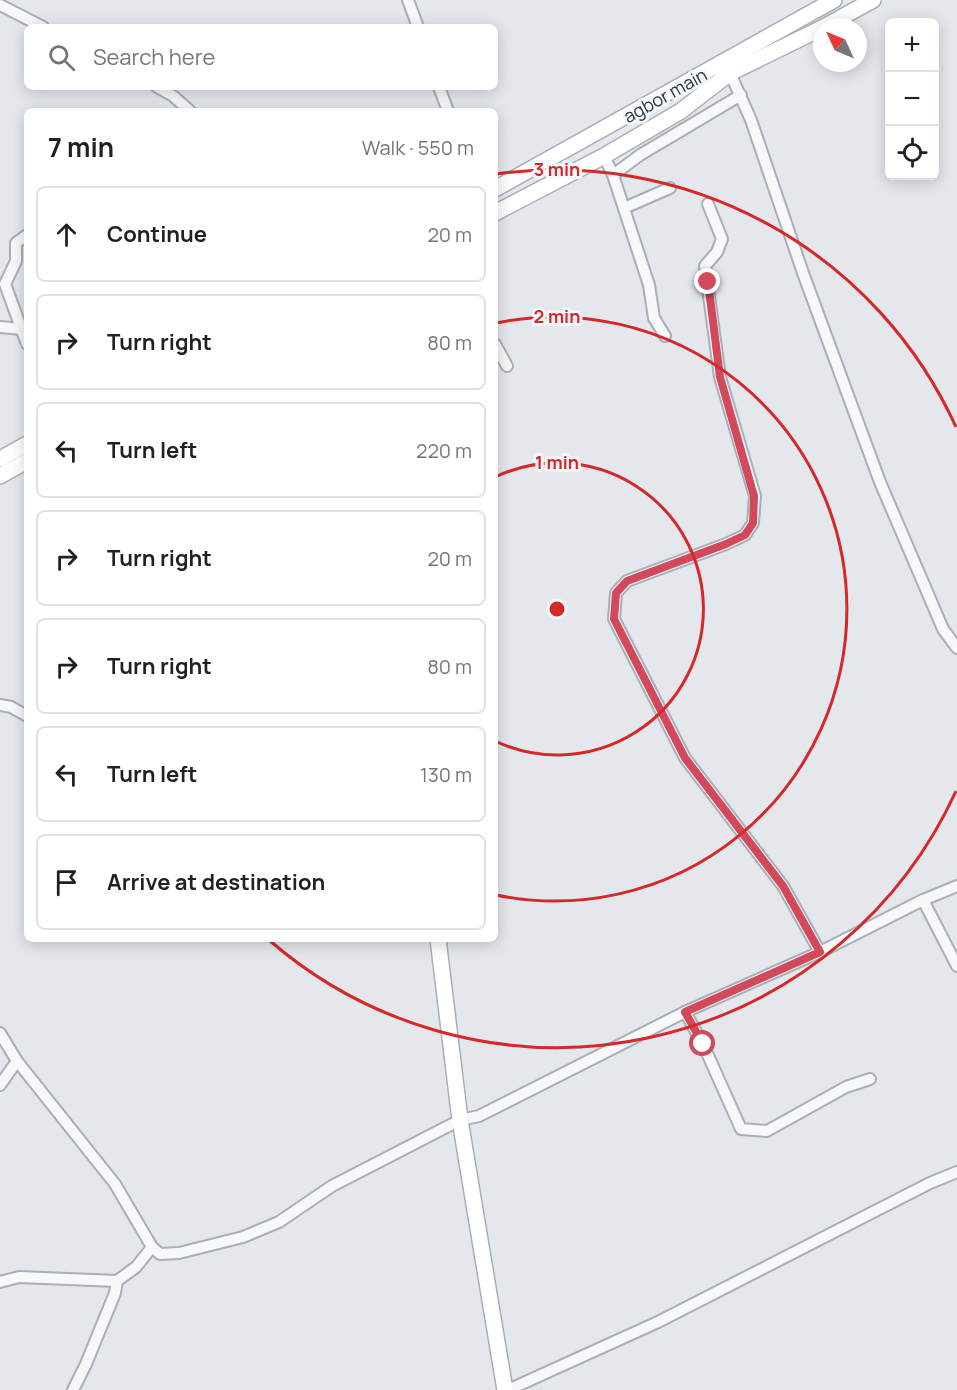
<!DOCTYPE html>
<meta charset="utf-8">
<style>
:root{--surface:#fff;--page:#f2f2f2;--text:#202124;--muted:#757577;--line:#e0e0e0}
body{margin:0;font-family:Manrope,sans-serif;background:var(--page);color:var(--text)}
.controls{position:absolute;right:18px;top:18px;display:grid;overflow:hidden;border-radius:9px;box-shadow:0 3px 15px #0003}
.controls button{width:54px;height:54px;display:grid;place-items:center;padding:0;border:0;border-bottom:2px solid var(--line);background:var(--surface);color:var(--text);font:30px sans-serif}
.compass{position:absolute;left:813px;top:18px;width:54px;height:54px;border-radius:50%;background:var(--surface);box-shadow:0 3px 15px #0003;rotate:314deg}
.stop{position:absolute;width:18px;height:18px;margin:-14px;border:4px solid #d1495b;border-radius:50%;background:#fff}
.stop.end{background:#d1495b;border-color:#fff;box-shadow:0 2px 6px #0008}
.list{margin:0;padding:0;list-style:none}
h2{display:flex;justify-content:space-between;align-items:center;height:78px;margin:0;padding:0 24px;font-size:26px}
h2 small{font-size:20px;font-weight:400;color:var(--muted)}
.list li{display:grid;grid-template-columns:39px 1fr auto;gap:18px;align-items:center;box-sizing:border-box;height:96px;margin:0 12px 12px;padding:0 12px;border:2px solid var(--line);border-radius:9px}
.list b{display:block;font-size:22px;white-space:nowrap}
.list em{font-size:20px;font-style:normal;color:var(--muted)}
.icon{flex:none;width:33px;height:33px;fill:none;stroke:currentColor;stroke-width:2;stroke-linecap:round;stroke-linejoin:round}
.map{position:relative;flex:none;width:957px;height:1390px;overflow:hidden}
.search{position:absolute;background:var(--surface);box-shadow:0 3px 15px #0003;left:24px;top:24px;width:474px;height:66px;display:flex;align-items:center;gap:15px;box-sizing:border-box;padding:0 21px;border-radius:9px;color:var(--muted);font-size:22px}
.panel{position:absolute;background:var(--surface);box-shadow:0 3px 15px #0003;left:24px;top:108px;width:474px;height:834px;border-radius:9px}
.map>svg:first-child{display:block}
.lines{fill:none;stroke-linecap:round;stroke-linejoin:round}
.street-casing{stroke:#a9aeb7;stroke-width:14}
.secondary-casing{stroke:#a9aeb7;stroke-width:18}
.street{stroke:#f7f8fa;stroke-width:10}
.secondary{stroke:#fff;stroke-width:15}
.route{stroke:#d1495b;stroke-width:8}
.ring{fill:none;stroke:#d62828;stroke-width:3}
.labels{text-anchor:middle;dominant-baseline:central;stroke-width:6;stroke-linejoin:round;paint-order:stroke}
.street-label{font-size:18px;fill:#2b3445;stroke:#f4f6f9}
.centre{fill:#d62828;stroke:#f4f6f9;stroke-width:3}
.ring-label{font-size:18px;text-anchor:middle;font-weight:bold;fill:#d62828;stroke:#f4f6f9;stroke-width:6;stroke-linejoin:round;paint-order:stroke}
</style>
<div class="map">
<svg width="957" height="1390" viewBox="0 0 957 1390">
<rect width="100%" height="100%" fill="#e4e7ec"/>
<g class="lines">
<defs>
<g id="street">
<path d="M408,0L418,27"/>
<path d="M0,5L43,27"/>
<path d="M730,73L751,120L803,273L880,482L943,629L957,648"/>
<path d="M157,87L173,96L190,111"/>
<path d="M439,87L448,111"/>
<path d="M604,156L613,175L649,285L654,318L665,336"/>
<path d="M613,175L640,155L741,95"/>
<path d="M708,204L722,239L717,252L705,266L720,377L755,496L753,523L745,535L726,544L627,581L616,593L614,619L685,758L783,886L820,952"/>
<path d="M624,208L670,188"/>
<path d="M27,235L16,243V261L5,284L27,344"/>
<path d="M0,327L22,329"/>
<path d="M495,344L507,366"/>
<path d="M0,705L11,707L27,716"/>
<path d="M923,900L957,966"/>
<path d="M685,1012L703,1044L741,1129L767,1131L846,1087L870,1079"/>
<path d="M0,1033L17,1061L115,1184L152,1247"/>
<path d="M0,1085L17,1061"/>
<path d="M0,1282L19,1277L117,1281"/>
<path d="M73,1390L86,1364L115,1293L117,1281L136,1267L152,1247L160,1254L179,1253L243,1237L279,1222L332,1186L460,1120L479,1116L685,1012L820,952L923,900L957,886"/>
<path d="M508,1390L658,1322L930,1183L957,1172"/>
</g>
<g id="secondary">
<path d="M824,27L873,0"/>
<path d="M495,189L834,0"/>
<path d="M495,213L604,156L681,111L730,73L822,28"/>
<path d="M0,459L27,444"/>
<path d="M0,476L27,461"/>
<path d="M438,939L460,1120L505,1390"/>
</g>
</defs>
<use href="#street" class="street-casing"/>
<use href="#secondary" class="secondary-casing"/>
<use href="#street" class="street"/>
<use href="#secondary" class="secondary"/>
</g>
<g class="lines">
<path class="route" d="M703,1044L685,1012L820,952L783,886L685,758L614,619L616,593L627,581L726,544L745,535L753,523L754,496L720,377L708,282"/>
</g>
<g class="ring">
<path d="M495 477A146 146 0 1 1 495 741"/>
<path d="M496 323A292 292 0 1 1 496 895"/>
<path d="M956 791A439 439 0 0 1 269 940M496 174A439 439 0 0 1 956 427"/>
</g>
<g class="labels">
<g class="street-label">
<text transform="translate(665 95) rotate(-29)">agbor main</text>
</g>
</g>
<circle cx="557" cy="609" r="9" class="centre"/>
<g class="ring-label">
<text x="557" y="176">3 min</text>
<text x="557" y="323">2 min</text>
<text x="557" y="469">1 min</text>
</g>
</svg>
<div class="controls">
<button>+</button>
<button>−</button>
<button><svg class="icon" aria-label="locate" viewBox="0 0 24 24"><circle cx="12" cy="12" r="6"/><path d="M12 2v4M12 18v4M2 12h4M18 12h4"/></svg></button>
</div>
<svg class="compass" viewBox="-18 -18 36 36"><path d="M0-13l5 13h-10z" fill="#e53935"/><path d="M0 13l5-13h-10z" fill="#757577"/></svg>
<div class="stop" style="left:703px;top:1044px"></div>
<div class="stop end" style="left:708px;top:282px"></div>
<div class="search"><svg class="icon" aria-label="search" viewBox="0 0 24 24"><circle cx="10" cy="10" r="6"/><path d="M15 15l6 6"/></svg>Search here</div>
<section class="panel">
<h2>7 min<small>Walk · 550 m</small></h2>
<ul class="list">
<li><svg class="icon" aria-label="ahead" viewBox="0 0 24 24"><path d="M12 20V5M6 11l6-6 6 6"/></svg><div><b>Continue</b></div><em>20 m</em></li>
<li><svg class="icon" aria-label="right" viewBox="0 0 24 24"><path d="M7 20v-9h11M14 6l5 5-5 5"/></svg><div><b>Turn right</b></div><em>80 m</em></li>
<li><svg class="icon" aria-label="left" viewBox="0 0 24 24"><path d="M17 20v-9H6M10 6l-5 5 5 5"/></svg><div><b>Turn left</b></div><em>220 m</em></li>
<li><svg class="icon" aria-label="right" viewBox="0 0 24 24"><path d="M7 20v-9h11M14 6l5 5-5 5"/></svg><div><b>Turn right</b></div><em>20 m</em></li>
<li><svg class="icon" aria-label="right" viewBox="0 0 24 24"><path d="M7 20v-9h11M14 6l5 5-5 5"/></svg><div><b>Turn right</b></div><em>80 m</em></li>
<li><svg class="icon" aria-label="left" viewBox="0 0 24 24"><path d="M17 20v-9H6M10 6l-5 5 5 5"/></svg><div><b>Turn left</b></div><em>130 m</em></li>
<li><svg class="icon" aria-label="arrive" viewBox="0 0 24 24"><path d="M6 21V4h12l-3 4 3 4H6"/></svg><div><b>Arrive at destination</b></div></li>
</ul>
</section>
</div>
